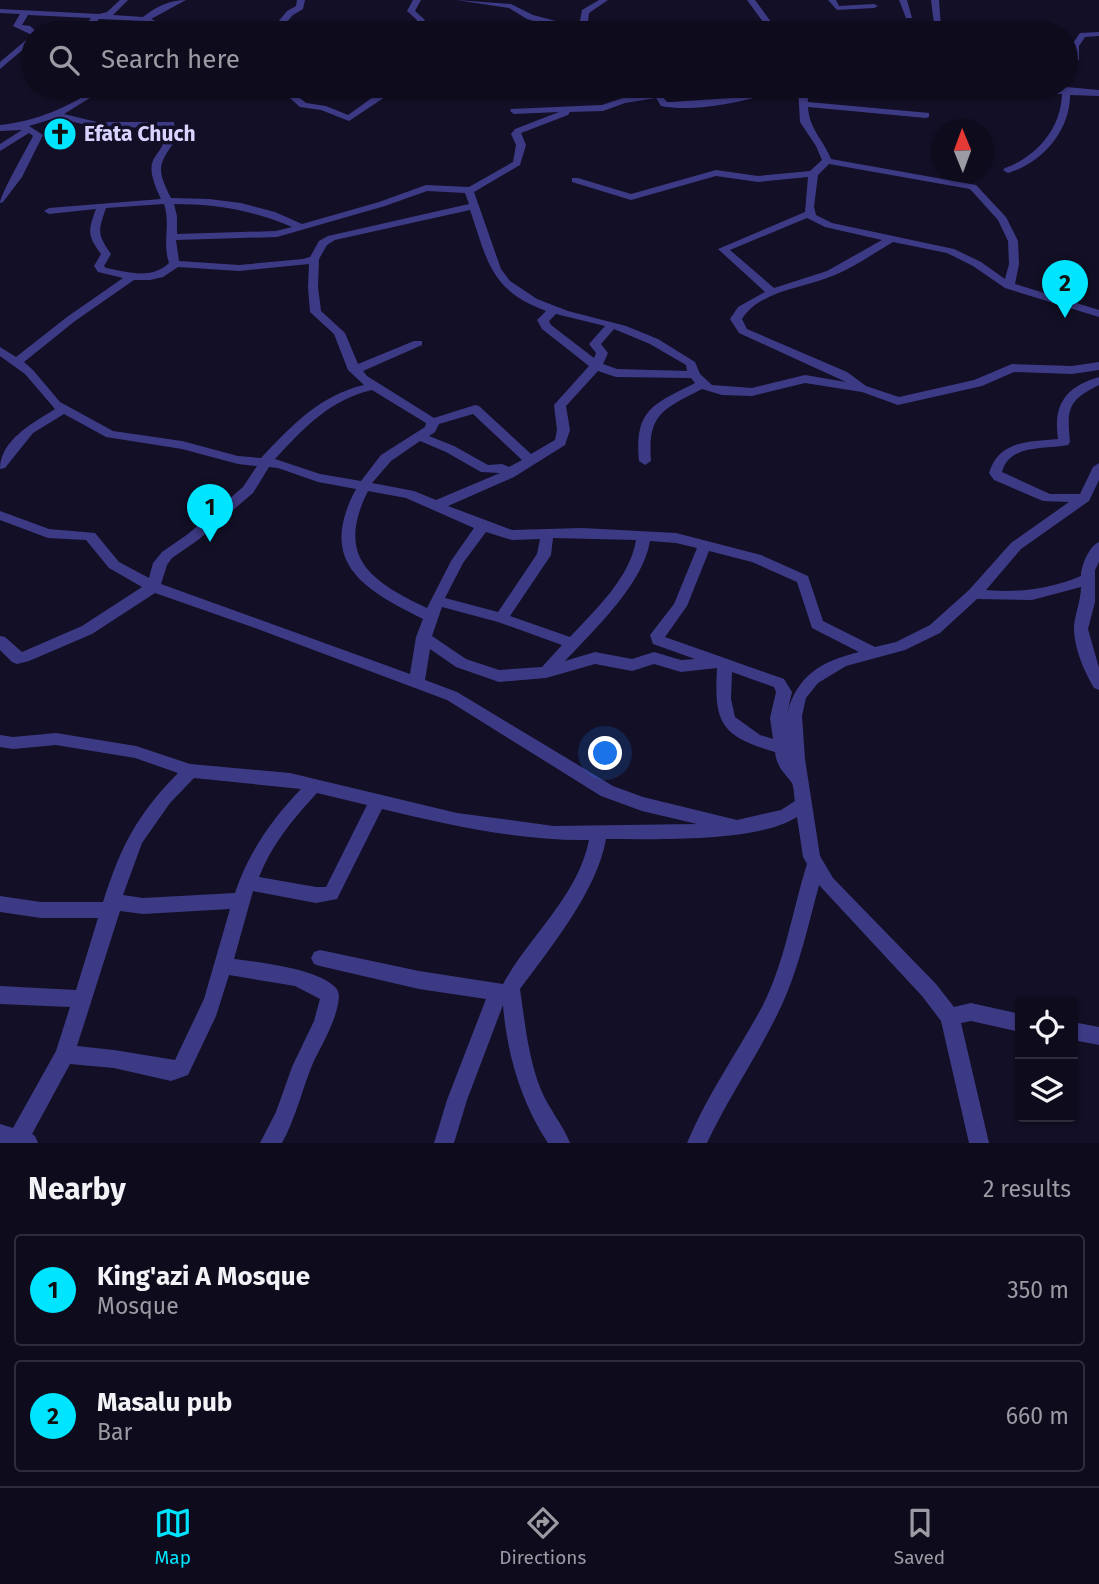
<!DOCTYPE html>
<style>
:root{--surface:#0e0b1c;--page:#1c1929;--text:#f1f3f6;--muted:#9b9ba3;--line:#2e2b3b;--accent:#00e5ff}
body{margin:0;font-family:"Fira Sans",sans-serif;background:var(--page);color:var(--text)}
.controls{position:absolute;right:21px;bottom:21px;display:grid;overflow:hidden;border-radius:7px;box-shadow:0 2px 5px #0004}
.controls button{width:63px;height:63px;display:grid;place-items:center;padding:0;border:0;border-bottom:2px solid var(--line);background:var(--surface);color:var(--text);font:35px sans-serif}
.compass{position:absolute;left:931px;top:119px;width:63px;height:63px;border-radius:50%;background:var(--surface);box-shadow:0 2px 5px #0004;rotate:359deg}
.you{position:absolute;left:606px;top:754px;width:24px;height:24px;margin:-18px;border:5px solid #fff;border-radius:50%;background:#1a73e8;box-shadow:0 0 0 10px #1a73e833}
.badge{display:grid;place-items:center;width:46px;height:46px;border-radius:50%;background:var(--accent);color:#111;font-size:23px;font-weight:700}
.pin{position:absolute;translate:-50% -58px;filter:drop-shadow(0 2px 4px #0008)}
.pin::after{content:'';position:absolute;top:37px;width:24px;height:21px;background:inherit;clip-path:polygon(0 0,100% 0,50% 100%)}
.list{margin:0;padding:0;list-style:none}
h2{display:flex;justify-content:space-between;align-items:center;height:91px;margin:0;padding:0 28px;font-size:30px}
h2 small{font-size:23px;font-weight:400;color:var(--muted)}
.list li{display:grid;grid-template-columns:46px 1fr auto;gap:21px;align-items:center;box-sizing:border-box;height:112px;margin:0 14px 14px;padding:0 14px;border:2px solid var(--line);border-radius:7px}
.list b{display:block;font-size:26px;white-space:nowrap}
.list p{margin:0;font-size:23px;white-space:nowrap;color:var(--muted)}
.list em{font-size:23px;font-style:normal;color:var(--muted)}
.icon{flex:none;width:38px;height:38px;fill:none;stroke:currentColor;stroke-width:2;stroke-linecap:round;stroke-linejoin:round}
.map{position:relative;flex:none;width:1099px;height:1143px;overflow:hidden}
.search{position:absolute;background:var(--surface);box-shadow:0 2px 5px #0004;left:21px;right:21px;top:21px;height:77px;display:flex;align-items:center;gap:18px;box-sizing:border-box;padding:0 24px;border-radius:38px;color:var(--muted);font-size:26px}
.sheet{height:343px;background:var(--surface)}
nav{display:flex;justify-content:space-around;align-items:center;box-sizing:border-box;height:98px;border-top:2px solid var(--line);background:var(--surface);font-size:19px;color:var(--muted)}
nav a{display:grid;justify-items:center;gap:4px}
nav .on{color:var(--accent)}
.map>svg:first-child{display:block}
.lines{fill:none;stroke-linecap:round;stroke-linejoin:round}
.minor{fill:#3d3a85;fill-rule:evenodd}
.labels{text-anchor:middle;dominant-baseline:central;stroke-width:7;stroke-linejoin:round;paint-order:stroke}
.far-poi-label{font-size:21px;font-weight:bold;fill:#d9d4ff;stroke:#130f26;text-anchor:start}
</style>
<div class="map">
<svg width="1099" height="1143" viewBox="0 0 1099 1143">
<rect width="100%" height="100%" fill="#130f26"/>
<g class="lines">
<g class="minor">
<path d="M120,0H128L113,15L143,17C155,7 170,0 186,0L151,19L182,33H172L144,21L99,19C91,29 87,33 73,33L85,26L91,18L28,15L22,25L30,26L38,33H33V41L0,69V62L32,35L13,26L20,14L0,13V9L99,14L107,12Z"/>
<path d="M297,0H305L303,9L293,15L277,33H269L287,11L296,6Z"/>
<path d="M413,0H421L415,11L425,20L421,27L514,30L518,32L433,33L399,29L352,33L399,25L414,26L417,20L407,11Z"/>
<path d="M456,0L511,4L533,15L579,27L582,10L599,0H608L589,13L587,29L602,33H582L554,27L527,19L509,8Z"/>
<path d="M747,0H755L774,26L773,33H765L766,26Z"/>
<path d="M828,0H836L839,6L874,4L878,6L874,8L837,10Z"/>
<path d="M899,0H907L912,18H906Z"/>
<path d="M931,0H939L941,28L872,30L842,27L834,30L833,33H825L827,27L841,23L872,26L934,24Z"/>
<path d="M1099,32V36L1085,37L1079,46V60L1066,62V58L1072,56L1071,46L1080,33Z"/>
<path d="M100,86H109L64,114L97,122H174L176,140C157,165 157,170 171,198L209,199L241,203L275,212L302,224L379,202L426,185L469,187L513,162L516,145L511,134L515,129L559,112L514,114L510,111L511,109L602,105L623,98L653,93L650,89L513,98L503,95L501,86H509L510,91L513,92L615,86H654L667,102H671L732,98L754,92V86H762L761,96C732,104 691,112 661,106L656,98L625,103L603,111L570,112L568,115L521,133L526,145L520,165L474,192L501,269L510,281L537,299L568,311L626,326L658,339L695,362L700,374L712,385L752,388L805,375L846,382L739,333L730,319L738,307L765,292L718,249L805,212L808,177L758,182L716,176L631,200L572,182V178H578L631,194L716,170L758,176L810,171L822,160L816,146L800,122L798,86H968L1062,89L1066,87L1099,90V96L1070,95C1070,131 1042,163 1008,173L1003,170L1005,168C1036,157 1061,129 1062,94L930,90L839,93L807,89L808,102L929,113V117L926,118L808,107C809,129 823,139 831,159L976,185L1006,217L1018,241L1019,264L1015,284L1099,310V317L1005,288L973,266L947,253L893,242C874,253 856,266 835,275C805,288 760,290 742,319L747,329L847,372L866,386L899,397L974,380L1012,364L1072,366L1099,362V370L1072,374L1014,372L982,386L898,405L862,392L805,383L752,396L722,395L702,389C664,409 647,413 651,461L645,465L639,461C634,409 654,404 695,383L691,378L616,377L598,371L566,406L570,430L565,445L514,477L448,506L512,530L582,528L676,533L761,555L808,576L823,621L875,647L896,642L930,625L969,590L1011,543L1069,502L1043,501L994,480L989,473C999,440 1028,442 1058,439C1053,405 1065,387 1099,377V385C1067,401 1067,409 1070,442L1068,445C1045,450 1010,443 1002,472L1050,494H1080L1093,467L1099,463V480L1089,501L1021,549L986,590C1019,593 1050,589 1081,576C1081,566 1089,546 1099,542V562L1095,570V602L1088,629L1099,668V690L1094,688C1084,671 1075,650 1074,631C1073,619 1081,602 1081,587L1032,600L977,599L940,633L905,650L846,666L818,683L806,698L802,716L805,759L820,856L833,878L936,984L954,1007L971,1003L1020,1014V1032L971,1021L961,1023L989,1143H969L941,1021L922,996L819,885C807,930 797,977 775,1019C754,1061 727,1100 707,1143H687C707,1095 737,1053 762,1007C785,962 792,912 807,864L803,857L797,817C756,843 656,839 606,839C597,891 551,947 520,989C525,1023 528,1057 541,1090C549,1109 563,1125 570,1143H548C521,1102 507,1054 503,1005L467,1100L454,1143H434L447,1100L486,999L419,989L320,966L314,964L311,958L314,952L320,950L419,971L503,984C530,935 578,896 589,840C519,841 450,825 382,809L337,899L316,903L253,891L234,959C259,962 319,969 336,988C340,993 339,998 338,1004C334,1025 322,1044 313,1063C302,1089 296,1118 282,1143H260L276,1112L292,1067L314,1021L320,999L295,986L229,975L216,1016L188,1075L171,1081L114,1068L70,1064L32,1134L35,1136L38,1143H0V1124L13,1128L56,1051L70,1007L0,1004V986L76,990L98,918H41L0,912V896L41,902H103C121,846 136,816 178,773L135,758L56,745L13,749L0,747V735L13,737L56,733L136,746L190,764L290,773L457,813L554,826L697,824L642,811L601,796L447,700L255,628L155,593L92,634L29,661L17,664L12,662L0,650V636L5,637L22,652L82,626L142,587L109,568L86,540L48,538L0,520V511L49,529L95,533L119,562L149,578L153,563L162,552L188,534L243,487L257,466L238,464L182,449L106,437L64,414L33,433L5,468L0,469C0,440 33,423 55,409L25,374L0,356V347L16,357L67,317L123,278L98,272L94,266L101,254C87,235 88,231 96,209L49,214L44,211L49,208L161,199C137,149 166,163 166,127L97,128L63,119H52L29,126L43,135L22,177L3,202L0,203C0,195 27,148 33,136L29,133L0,151V144L22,130L0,131V125C37,121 69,107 100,86ZM829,164L970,189L998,220L1008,241L1009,264L1005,279L981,262L954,249L832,223L816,215L814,207L818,175ZM427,191L465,193L469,204L328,236L319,241L310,257L303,259L239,265L179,261L176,240L277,237L385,206ZM164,204C171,225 162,243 169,263C151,280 128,272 106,268L104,266L111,254C97,234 98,231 106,208ZM174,204C215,204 253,210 292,227L276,231L177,234V216ZM470,210C488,262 490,290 546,311L537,320L542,329L589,366L554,405L557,430L555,440L531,454L479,406L475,405L434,418L367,376L363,371L422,345V341H414L358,364L345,333L321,311L318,287L319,259L327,245L335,240ZM807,218L825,227L882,240L827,271L774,288L730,250ZM309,264L308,287L310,312L334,334L348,370L364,385C320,395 291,426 261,458L238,456L182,441L113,431L60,402L33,370L24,362L75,321L134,280H150L163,277L178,267L239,271ZM556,314L605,326L589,344L596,353L594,358L551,325L549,321ZM614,329L650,344L686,365L687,371L617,369L603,364L608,353L601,344ZM372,390L426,423L425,427L381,455L361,481L320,474L275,459C304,428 329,400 372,390ZM473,414L522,460L509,467L502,464L488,465L454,446L429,436L435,432L439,424ZM420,441L446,452L481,472L500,473L436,500L414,491L372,483L391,461ZM269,467L278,468L318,482L356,489C317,562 362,589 423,619L416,637L410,674L161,584L167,565L172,558L198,540L253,493ZM368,491L406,498L474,528L451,561L427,608C370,581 335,557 368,491ZM486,532L512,540L540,539L537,554L498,612L445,598L463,563ZM553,538L636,540C630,578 595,610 570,637L510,616L551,555ZM650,541L676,543L697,548L674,604L650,635L653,644L695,659L681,660L654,652L632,659L595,652L565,661C594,630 643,584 650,541ZM709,551L752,562L797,582L812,628L859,652C822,661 797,675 787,714L792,692L784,679L665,637L687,606ZM442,607L498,622L562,645L542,667L499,670L466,659L432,636ZM430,649L456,667L499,682L546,678L595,664L632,671L654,664L681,672L717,668C714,723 720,736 775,752C777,768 784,772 792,783C794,788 794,796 795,801L781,810L737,820L643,797L613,786L457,692L425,680ZM732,672L774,687L776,692L770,718L773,739L760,735L735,717L731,699ZM194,778L301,789C271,820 248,854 235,893L143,898L123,895L142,843L170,803ZM317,793L367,805L326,887H316L259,877C272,844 293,819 317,793ZM230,909L204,999L175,1060L114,1050L77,1046L120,911L143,914Z"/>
<path d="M276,86H285L306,103L326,106L348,115C367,102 385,85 408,86L388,95L349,121L321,110L300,107Z"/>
<path d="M1073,1022L1099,1027V1045L1073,1040Z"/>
</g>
</g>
<defs>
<symbol id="church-disc" viewBox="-11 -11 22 22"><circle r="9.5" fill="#00e5ff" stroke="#130f26"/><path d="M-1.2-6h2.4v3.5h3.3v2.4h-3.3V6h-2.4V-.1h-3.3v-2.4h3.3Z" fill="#111"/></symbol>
</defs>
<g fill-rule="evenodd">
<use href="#church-disc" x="41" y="115" width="38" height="38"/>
</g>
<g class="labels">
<g class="far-poi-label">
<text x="84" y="134">Efata Chuch</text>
</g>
</g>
</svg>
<div class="controls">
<button><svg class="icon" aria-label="locate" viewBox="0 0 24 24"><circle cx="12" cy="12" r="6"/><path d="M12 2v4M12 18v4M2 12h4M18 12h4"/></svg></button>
<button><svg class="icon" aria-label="layers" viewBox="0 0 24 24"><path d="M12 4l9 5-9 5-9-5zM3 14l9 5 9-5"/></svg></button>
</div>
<svg class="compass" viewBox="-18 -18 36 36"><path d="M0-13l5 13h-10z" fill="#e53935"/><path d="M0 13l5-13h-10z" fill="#9b9ba3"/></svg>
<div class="you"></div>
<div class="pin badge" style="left:210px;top:542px">1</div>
<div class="pin badge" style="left:1065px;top:318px">2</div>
<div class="search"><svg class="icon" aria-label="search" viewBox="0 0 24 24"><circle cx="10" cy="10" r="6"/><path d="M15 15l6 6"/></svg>Search here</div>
</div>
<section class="sheet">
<h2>Nearby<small>2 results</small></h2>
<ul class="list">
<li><span class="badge">1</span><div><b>King'azi A Mosque</b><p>Mosque</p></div><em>350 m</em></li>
<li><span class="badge">2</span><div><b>Masalu pub</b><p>Bar</p></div><em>660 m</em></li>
</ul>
</section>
<nav>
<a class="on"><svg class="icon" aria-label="map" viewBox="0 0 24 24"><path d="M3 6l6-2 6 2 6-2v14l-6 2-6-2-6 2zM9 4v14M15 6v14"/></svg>Map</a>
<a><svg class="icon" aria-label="directions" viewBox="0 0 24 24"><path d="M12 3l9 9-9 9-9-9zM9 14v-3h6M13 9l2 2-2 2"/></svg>Directions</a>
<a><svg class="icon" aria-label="saved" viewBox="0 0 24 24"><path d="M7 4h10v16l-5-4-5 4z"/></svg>Saved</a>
</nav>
